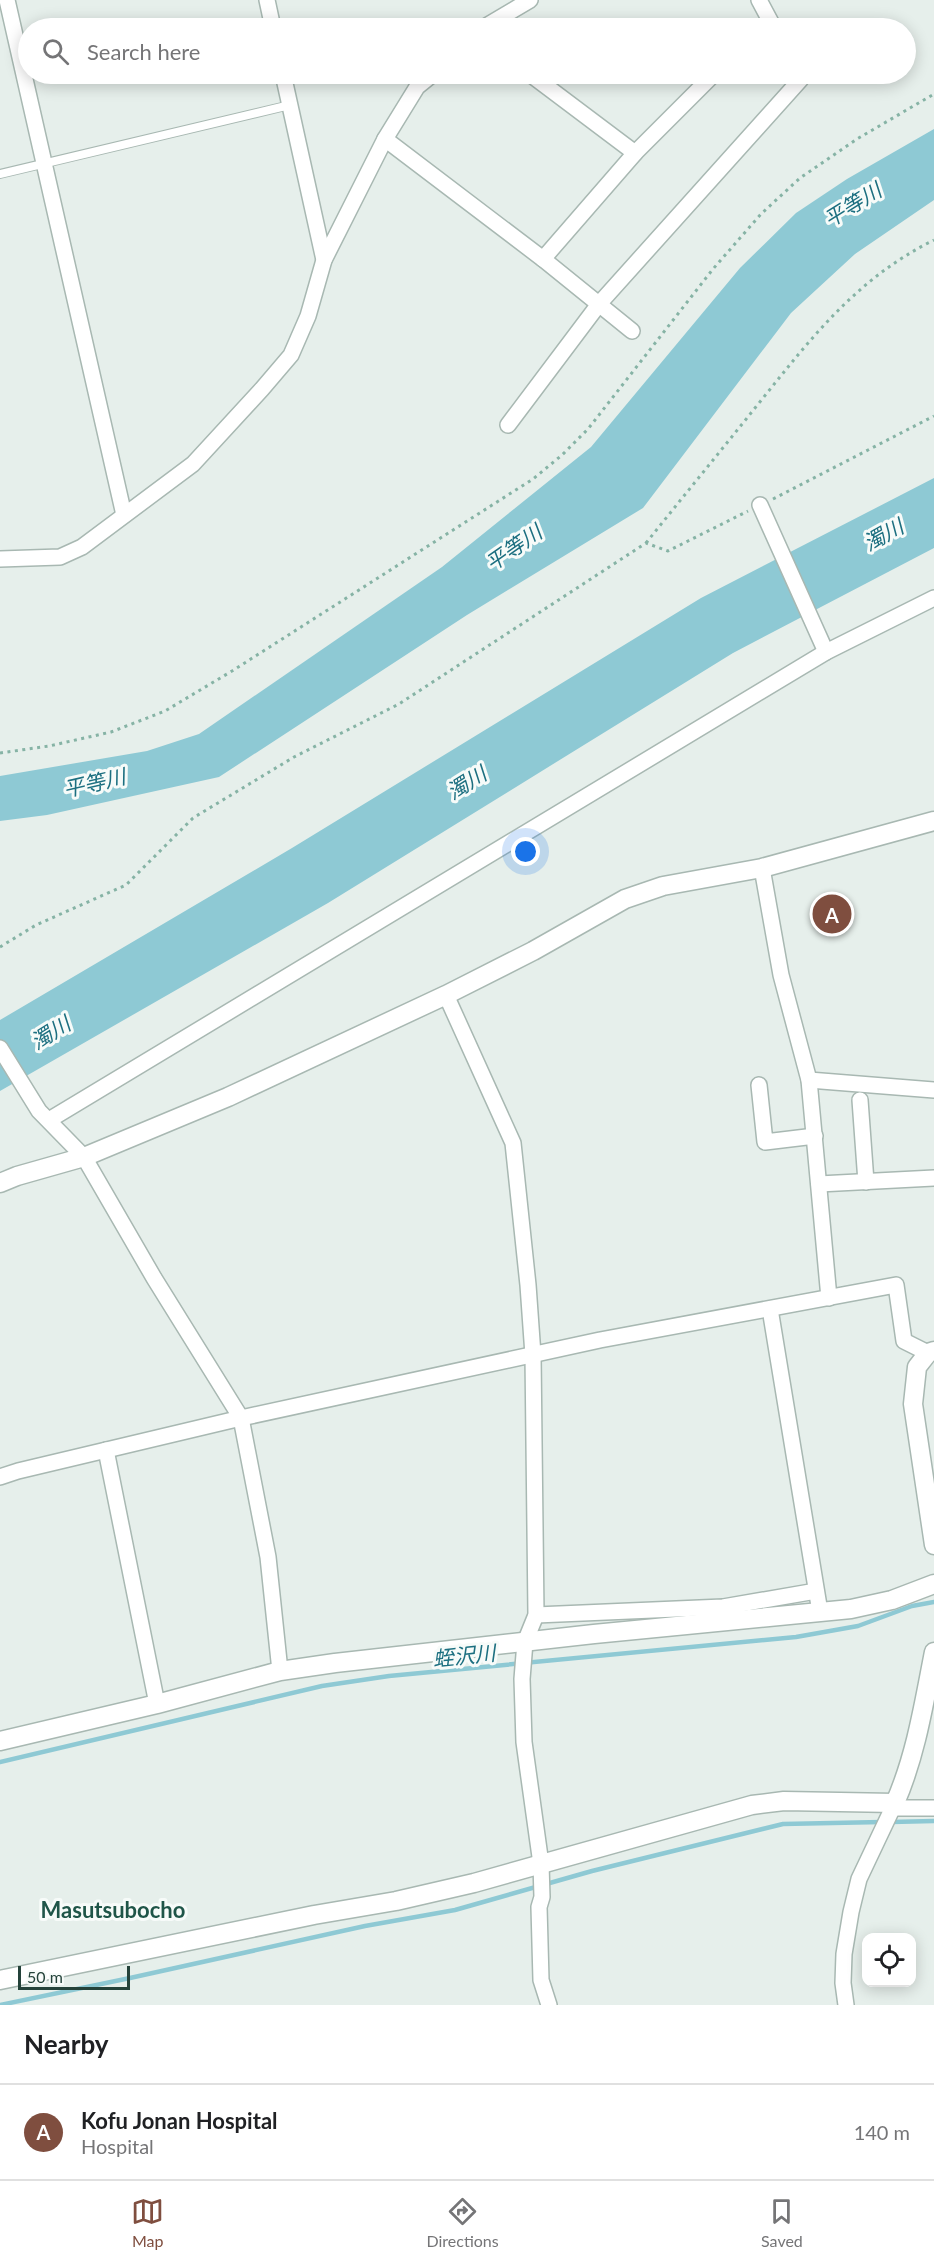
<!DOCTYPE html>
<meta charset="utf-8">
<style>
:root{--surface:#fff;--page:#f2f2f2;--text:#202124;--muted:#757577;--line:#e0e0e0;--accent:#7f4e3f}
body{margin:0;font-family:Lato,"Noto Sans JP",sans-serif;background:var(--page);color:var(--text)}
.controls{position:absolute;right:18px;bottom:18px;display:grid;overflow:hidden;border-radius:12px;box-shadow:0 3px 15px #0003}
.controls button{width:54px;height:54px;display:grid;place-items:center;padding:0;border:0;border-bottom:2px solid var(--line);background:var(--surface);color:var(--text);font:30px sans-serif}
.scale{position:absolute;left:18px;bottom:15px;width:112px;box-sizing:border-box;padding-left:6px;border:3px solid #24423a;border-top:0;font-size:16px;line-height:21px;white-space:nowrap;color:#24423a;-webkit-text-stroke:4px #f7fbf9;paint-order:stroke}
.you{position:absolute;left:526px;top:852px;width:21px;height:21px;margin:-15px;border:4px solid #fff;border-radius:50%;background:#1a73e8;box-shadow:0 0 0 9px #1a73e833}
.badge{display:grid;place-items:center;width:39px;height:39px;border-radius:50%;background:var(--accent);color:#fff;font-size:20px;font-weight:700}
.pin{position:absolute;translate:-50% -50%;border:3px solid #fff;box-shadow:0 2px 6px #0006}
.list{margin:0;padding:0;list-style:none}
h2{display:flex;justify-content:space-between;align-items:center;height:78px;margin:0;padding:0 24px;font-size:26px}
h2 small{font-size:20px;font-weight:400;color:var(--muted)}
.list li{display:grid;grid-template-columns:39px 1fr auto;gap:18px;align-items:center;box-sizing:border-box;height:96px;padding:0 24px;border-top:2px solid var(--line)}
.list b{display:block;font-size:22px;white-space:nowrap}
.list p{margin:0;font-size:20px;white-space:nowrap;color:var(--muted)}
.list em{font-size:20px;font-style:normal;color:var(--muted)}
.icon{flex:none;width:33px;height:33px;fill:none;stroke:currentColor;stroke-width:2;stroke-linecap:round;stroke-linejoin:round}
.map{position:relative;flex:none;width:934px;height:2005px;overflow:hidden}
.search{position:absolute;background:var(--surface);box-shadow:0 3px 15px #0003;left:18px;right:18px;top:18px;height:66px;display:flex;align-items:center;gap:15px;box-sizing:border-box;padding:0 21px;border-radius:33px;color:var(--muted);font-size:22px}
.sheet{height:174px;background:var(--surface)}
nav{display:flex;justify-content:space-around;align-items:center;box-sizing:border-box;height:84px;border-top:2px solid var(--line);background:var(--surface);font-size:16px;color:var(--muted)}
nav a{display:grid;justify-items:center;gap:3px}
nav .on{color:var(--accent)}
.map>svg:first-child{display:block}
.water{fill:#8ec9d4}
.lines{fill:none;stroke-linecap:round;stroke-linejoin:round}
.stream{stroke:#8ec9d4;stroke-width:4.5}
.service-casing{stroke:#a8b8b2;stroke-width:10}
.minor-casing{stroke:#a8b8b2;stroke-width:18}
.tertiary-casing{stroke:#a8b8b2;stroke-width:21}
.path{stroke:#86b3a5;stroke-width:3;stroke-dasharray:3 4.5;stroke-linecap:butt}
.service{stroke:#fff;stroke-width:8}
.minor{stroke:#fff;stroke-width:15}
.tertiary{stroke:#fff;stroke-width:18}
.labels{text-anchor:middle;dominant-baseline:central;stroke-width:6;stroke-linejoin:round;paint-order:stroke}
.water-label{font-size:21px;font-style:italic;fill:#1c6f80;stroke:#f7fbf9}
.quarter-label{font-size:22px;font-weight:bold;fill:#1f5548;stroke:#f7fbf9}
</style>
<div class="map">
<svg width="934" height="2005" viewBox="0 0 934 2005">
<rect width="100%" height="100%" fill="#e6efeb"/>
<g class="water">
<path d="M934,129V200L855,254L791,313L643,508L467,615L219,777L47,815L0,821V776L147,751L199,734L442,567L591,447L740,268L796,213L847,179Z"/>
<path d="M934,478V548L733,653L328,903L0,1091V1020L292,848L701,598Z"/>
</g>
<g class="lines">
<g class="stream">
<path d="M0,1762L322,1686L389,1676L796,1637L858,1626L912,1606L934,1602"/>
<path d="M891,1822L934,1821"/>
<path d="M0,2005L130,1978L365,1926L455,1910L592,1871L783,1824L882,1822"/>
</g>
<defs>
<path id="service" d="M0,174L290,105"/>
<g id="minor">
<path d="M7,0L124,515"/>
<path d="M267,0L273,28"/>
<path d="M759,0L774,28"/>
<path d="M483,28L530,0"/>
<path d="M283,74L324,260"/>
<path d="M530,74L635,153"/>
<path d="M385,139L543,259L632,331"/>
<path d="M543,259L635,153L714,74"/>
<path d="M508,425L599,304L801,79L798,74"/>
<path d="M760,505L826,652"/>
<path d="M0,559L60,557L82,547L193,464L262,389L291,355L308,316L324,260L385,139L417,87L433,74"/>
<path d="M762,868L781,975L809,1080L829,1298"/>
<path d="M446,995L513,1143L528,1285L533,1355L536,1615L525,1642L522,1679L524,1742L541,1864L542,1897L539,1907L541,1980L549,2005"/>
<path d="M0,1048L39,1111L84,1157L154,1278L241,1418L268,1557L280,1671"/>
<path d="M809,1080L934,1090"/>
<path d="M759,1085L765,1142L815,1136"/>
<path d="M860,1100L866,1182"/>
<path d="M49,1120L826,652L934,598"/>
<path d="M819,1184L934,1178"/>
<path d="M770,1309L820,1612"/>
<path d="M106,1450L157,1704"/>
<path d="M0,1477L18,1471L241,1418L600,1340L896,1285L904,1341L928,1353"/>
<path d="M536,1615L723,1607L816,1591"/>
<path d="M892,1808H934"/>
<path d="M846,2005L843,1983L844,1954L851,1912L859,1879L895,1803"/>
</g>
<g id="tertiary">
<path d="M0,1183L17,1176L84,1157L228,1097L446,995L533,951L625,899L663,886L762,868L934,821"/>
<path d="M934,1351L928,1353L917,1367L913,1404L934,1545"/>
<path d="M0,1741L157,1704L280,1671L335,1663L594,1634L851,1609L892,1600L934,1584"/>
<path d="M0,1980L314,1915L396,1901L474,1883L752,1805L784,1801L895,1803C916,1755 924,1703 934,1652"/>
</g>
</defs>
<use href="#service" class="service-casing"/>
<use href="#minor" class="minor-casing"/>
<use href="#tertiary" class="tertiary-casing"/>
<g class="path">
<path d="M773,499L934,416"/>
<path d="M646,543C682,498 719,453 755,408C809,341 855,279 934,240"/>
<path d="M0,753L49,746L111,732L165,711L232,671L533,479L562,455L588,429L713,269L761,214L800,178L857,139L934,94"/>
<path d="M0,947L36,925L126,885L193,818L294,757L399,704L646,543L668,551L748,511"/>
</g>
<use href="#service" class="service"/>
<use href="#minor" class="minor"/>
<use href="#tertiary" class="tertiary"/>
</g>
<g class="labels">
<g class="water-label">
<text transform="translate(852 204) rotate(-32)">平等川</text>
<text transform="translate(883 534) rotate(-29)">濁川</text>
<text transform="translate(513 547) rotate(-35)">平等川</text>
<text transform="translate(94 782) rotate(-13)">平等川</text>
<text transform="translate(466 782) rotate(-32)">濁川</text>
<text transform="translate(50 1032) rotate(-32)">濁川</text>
<text transform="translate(464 1655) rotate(-6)">蛭沢川</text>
</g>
<g class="quarter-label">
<text x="113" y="1909">Masutsubocho</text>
</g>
</g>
</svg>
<div class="controls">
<button><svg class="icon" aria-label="locate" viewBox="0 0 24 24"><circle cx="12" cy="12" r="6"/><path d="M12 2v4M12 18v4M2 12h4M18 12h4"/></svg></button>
</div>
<div class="scale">50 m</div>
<div class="you"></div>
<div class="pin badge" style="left:832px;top:914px">A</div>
<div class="search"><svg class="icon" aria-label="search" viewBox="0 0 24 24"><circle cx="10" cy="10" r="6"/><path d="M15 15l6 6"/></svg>Search here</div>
</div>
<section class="sheet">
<h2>Nearby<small></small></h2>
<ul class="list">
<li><span class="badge">A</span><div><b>Kofu Jonan Hospital</b><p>Hospital</p></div><em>140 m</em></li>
</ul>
</section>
<nav>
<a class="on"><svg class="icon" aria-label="map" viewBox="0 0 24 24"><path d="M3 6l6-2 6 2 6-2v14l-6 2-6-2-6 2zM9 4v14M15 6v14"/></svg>Map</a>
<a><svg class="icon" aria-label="directions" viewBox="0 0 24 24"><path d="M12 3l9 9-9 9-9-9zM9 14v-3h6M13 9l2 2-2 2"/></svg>Directions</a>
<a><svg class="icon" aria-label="saved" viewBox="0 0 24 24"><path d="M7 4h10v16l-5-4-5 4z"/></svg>Saved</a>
</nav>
